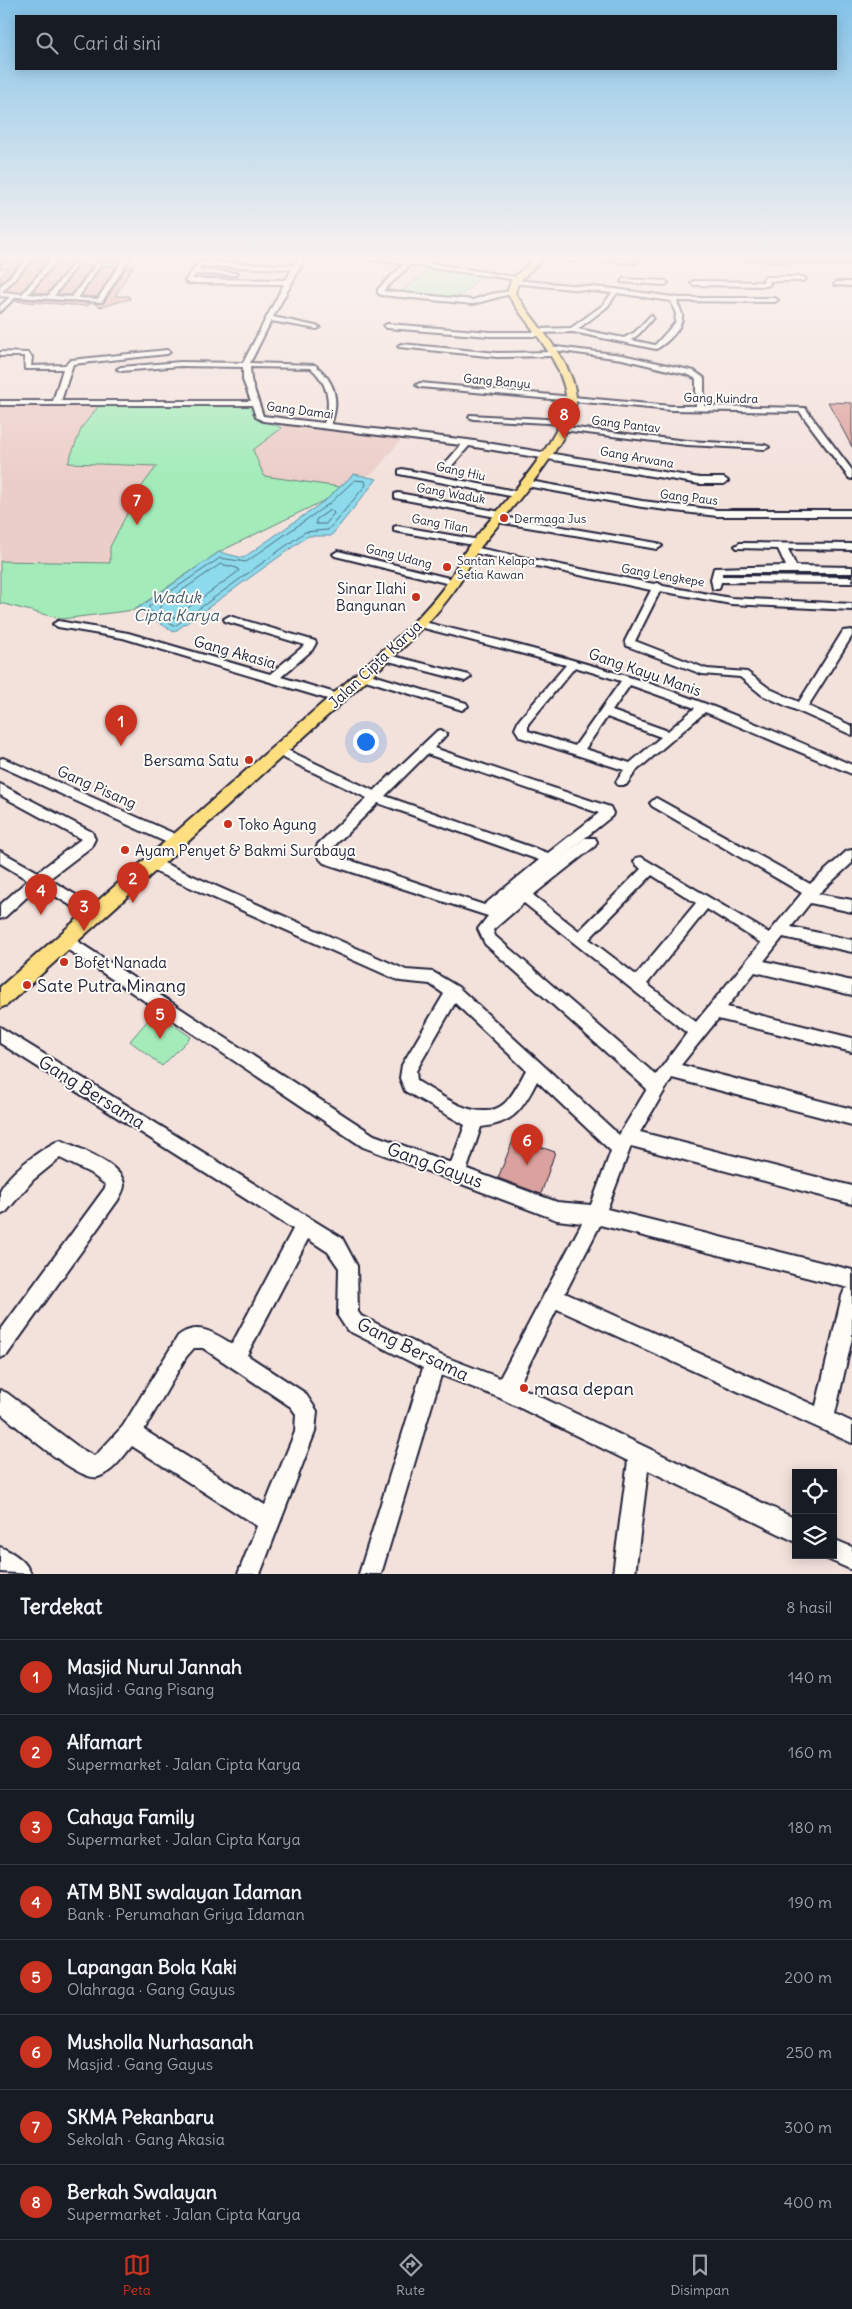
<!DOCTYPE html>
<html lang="id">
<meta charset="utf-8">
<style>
:root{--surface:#171b24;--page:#242831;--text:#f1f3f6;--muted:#9ea1a6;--line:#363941;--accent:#c8321e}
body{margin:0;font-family:Delius,sans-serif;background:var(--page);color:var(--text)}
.controls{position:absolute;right:15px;bottom:15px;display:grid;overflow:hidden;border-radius:0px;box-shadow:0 2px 12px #0003}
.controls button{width:45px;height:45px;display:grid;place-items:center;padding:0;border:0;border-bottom:1px solid var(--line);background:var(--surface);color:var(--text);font:25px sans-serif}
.you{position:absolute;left:365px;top:741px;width:18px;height:18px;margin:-12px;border:4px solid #fff;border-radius:50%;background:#1a73e8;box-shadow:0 0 0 8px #1a73e833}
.badge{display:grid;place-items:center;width:32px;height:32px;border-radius:50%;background:var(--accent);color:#fff;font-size:16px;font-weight:700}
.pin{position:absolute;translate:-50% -41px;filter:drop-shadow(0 1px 2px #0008)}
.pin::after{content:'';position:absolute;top:26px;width:18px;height:15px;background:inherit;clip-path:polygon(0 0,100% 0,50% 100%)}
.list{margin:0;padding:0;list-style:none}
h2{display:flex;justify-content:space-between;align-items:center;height:65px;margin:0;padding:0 20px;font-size:21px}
h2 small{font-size:16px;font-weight:400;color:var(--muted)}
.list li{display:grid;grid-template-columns:32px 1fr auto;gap:15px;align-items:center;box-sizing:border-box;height:75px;padding:0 20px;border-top:1px solid var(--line)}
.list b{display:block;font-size:19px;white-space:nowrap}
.list p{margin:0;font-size:16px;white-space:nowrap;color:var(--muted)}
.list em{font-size:16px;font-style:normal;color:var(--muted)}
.icon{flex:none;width:28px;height:28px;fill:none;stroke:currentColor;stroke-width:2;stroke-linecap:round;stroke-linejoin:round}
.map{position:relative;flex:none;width:852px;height:1574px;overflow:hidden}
.search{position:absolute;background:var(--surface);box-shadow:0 2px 12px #0003;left:15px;right:15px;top:15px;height:55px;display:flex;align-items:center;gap:12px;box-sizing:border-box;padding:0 18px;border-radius:0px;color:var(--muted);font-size:19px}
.sheet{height:665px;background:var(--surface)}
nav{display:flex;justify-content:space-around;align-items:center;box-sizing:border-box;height:70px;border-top:1px solid var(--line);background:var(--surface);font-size:14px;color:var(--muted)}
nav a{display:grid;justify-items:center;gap:2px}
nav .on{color:var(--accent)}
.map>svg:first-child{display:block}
.built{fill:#eccec9}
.green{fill:#a3ecba;stroke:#62877a}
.water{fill:#8cdaeb;stroke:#6290a5}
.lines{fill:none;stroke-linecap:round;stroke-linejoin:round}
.shore{stroke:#4c6c81;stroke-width:1}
.building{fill:#dba19e;stroke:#22223b}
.minor-casing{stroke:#22223b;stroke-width:4}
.major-casing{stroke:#22223b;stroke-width:4}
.minor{fill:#fdfcf7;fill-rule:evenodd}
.major{fill:#fddf80;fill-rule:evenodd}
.poi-dot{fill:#c8321e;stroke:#fdfcf7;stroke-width:2}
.labels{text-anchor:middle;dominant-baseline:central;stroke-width:4;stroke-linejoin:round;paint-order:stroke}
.far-street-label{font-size:12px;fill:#22223b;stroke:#fdfcf7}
.far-poi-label{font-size:12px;fill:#22223b;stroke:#fdfcf7;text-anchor:start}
.poi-label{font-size:15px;fill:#22223b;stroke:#fdfcf7;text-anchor:start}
.street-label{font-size:15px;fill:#22223b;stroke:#fdfcf7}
.water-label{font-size:16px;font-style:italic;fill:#425970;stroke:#fdfcf7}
.near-poi-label{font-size:18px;fill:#22223b;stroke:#fdfcf7;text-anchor:start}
.near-street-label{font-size:18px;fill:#22223b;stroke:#fdfcf7}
</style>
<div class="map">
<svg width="852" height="1574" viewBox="0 0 852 1574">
<rect width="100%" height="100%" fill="#f3e1dc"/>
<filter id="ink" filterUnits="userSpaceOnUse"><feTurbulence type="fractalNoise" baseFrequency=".02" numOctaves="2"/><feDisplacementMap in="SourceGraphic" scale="10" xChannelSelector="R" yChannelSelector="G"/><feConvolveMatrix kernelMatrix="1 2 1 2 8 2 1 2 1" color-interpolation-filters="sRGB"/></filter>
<g filter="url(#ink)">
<path class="built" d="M256,403L257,418L404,436L373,473L340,487L327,499L219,552L134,610L62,619L0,603V404Z"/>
<g class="green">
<path d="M56,257H127L123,265H48Z"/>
<path d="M431,268L483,275L456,300L398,294Z"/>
<path d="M101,403H256L263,419L282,428L253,450L264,476L340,487L327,499L219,552L134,610L62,619L0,603V561L110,563V547L139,490L157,466L68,463L82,427Z"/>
<path d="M155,1012L191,1037L162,1066L130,1041Z"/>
</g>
<path class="water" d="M354,474L377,479L331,536H308L174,632L137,609L219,552L243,558L327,499Z"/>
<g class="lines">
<g class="shore">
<path d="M355,480L365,481L366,485L328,530L305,532L175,626L149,610V606L220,558L246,562L330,503Z"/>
<path d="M331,510L334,513L326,524H316V520Z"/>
<path d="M221,564L237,568L239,571L174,618L160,610V606Z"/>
</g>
</g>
<g class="building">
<path d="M10,257H25L0,284V277L8,268H0V266Z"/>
<path d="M35,259L48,261L21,292L6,291Z"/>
<path d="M55,266H69L47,294L32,292Z"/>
<path d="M92,266L71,295L58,294L78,267Z"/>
<path d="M102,266H116L97,297L81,296Z"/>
<path d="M127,266H133L115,296H129L130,299L100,307L94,303H104Z"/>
<path d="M17,299L91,303L87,306L14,301Z"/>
<path d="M828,402L852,403V447Z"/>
<path d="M514,1138L555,1152L541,1194L498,1178Z"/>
</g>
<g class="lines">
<defs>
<g id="minor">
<path d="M2,257H8L0,264V259Z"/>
<path d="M28,257H34L2,292L22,294L52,259H37L35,257H130L102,302L16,297L0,312V306L10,297L0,296V287ZM58,259H123L98,299L78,298L100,265L97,263L72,297L54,296L77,265L74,263L48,296L28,294Z"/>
<path d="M300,257H306L273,317L320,327L317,329L271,321L250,363L315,365C335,381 340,401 331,424L468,440L700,478H724L728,481L724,484H700L469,446L450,468H447L443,466L461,445L263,421L256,417L252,405H0V401H53L63,369H25L24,356H0V352L28,353L32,357L31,366L65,365L71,360L167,350L170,352L167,354L73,364L61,401H251L243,380V367L180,366L121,371L117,369L121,367L180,362L243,363L284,284L188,283L185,281L199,262L294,265ZM201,266L292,269L286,280L192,279L196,274L235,275L238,273L198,270ZM250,367L311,368C328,383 332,403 324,423L263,416L251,380Z"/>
<path d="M363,257L410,260L521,278L518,280L410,265L383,291L473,300L491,294L511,291L514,293L473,304L381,295L378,293V289L404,264L365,259Z"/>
<path d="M537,257H599L638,261L635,263L583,259L574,262Z"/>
<path d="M700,257H730L850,263L847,265Z"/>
<path d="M766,277H803L806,279L803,281H769L770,284L767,286L694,285L691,283L694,281L764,282L763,279Z"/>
<path d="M623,279L665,281L668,283L665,285L621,282Z"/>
<path d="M514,280L615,289L680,298H775L778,300L775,302L677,301C678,307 683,312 682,317C682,329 666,344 656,349L573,332L541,333L538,336H490L387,328L384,326L387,324L490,332H533L536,329L571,328L603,305L612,293L512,283ZM617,293L671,301L676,314L675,323L655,345L631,340L639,334L653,318L651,315L635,332L624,338L578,329L607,307Z"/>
<path d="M836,282H852V286L834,285Z"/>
<path d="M401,344L497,353L552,352L555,354L552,356L497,357L399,347L398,346Z"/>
<path d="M548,346L622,355L694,371L704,378V406L805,408L852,470V479L849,478L800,412L671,410L420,387L416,385L420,383L671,406H696V379L689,375L622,359L546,349V347Z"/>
<path d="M470,415L565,420L569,422L565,424L473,419L469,417Z"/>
<path d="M559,426L687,441L765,445L769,447L765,449L687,445L562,430H559Z"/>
<path d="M402,469L515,491L519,494L515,497L399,474V470Z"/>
<path d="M524,480L642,501L717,510H852V516H717L642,507L521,485L520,483Z"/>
<path d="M398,493L501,512L505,515L503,517L657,543L662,546L657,549L497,522L492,519L496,517L395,498V494Z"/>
<path d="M397,526L479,540L484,543L479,546L394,531V527Z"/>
<path d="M740,543L852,544V550L788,549L796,566L852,567V573H722V576L852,577V583L721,582L719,589H713L711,579L714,568L786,566L778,549L737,548L735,546Z"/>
<path d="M473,547L654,584L658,583L663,586L731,598L852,604V610L731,604L660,591L635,641L707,669L747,672L770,689L799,702L843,631L852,630V636L808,706L852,726V735L762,695L740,677L702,674L627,646L625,641L651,590L470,552L468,550Z"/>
<path d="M338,551L457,580L459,582L454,585L335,556L333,554Z"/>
<path d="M229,616L315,641L316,643L312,650L281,677L342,695L344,698L342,701H334L123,638L58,627L53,624L58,621L128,633L270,674L305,645L225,621L224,619Z"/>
<path d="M420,621C490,638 561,655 629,677C705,701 779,733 852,765V774L705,712L636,771L626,785H618L616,782L624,770L520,737L515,729L519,720L566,665L416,626L415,624ZM575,667L621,681L575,746L528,731V724ZM630,685L695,708L668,731L612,711ZM607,717L661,737L630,763L585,749Z"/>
<path d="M385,654L469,675L471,677L465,681L381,659L380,657Z"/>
<path d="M363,672L466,703L468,706L462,710L359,678L357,676L359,674Z"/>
<path d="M441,730L447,734L434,748L610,807L613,813L612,816L560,858L585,838H595L597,842L595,846L533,895L579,931L641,869L634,862L636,858L641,857L769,933L802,893L652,806L650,803L656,798L810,884L847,851L852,850V863L818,894L852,900V912L810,903L791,927L852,940V952L783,937L764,961L852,981V995L755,972L727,1007L852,1038V1052L718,1019L681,1065L852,1109V1125L672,1078L640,1132L852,1186V1204L631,1146L607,1209L852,1270V1338L835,1414L852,1422V1443L557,1309L518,1386L796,1519V1542L648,1470L635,1574H613L628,1461L500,1398L441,1375L381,1574H359L423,1368L347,1330L338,1316L339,1268L328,1252L308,1239L247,1355L305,1393L317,1411L315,1432L260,1574H238L257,1526L132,1446C122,1458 113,1472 98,1477C79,1482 17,1426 0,1413V1390L7,1393L81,1449L94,1456L98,1453L123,1426L178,1336C197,1321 214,1333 232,1344L293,1229L0,1043V1027L342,1238L357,1266L358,1312L361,1316L440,1355L500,1378L582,1223L557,1220L363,1147L61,945L59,941L61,937L66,935L71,937L374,1135L451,1163L465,1125L405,1091L400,1078L402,1065L444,994L430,984L400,981L147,868L145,864L147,860H157L406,970L433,972L458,987L619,1135L647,1089L485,944L478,929L488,916L324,863C318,857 314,853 318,844L367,798L275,754L273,751L275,748H283L374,791L437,731ZM427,754L599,813L548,853L385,796ZM378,803L539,860L484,905L334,855L330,852V850ZM652,875L696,903L636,975L589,939ZM524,903L687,1033L656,1075L495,936L493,930ZM707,909L761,943L696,1022L647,984ZM455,1003L526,1070C520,1081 514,1094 505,1103C479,1126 440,1094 417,1081L416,1071ZM537,1081L611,1151L591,1205L557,1202L467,1169L481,1127C514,1124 523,1108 537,1081ZM600,1225L849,1288L845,1289L842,1296L816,1406L565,1293ZM194,1348H203L291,1407L296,1414L295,1432L265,1505L144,1430L186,1357Z"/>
<path d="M3,758L182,837L184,841L182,845H172L0,766V759Z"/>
<path d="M0,784L92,832L95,839L91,847L49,879L101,910L103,914L101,918L96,920L91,918L39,886L5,917L0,919V905L28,880L0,863V851L38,872L81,839L0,795Z"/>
<path d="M60,1140C76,1147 124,1165 124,1185C124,1190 120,1196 118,1200L7,1355L0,1358V1331L105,1188L106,1185L90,1173L60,1158L33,1180L6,1212L0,1215C0,1208 0,1197 0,1191C8,1173 42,1148 60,1140Z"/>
<path d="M833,1539L852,1547V1570L825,1558L824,1555H833Z"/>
<path d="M0,1547C13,1552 26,1561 31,1574L0,1572Z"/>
</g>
<path id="major" d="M536,257H544L518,283L515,293C533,322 574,362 576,397C578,438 504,515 479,549C472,559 467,571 460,582C446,604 427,624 409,642L7,1005L0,1008V987L407,629C422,613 437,598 449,580C456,569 461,557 468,547C492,515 571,434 566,395C560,356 526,325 507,293L511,280Z"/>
</defs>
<use href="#minor" class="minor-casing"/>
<use href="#major" class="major-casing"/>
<use href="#minor" class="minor"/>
<use href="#major" class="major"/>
</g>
</g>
<linearGradient id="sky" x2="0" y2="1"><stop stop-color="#83c3e9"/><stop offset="0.54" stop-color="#faf2ef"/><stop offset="1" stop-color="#faf2ef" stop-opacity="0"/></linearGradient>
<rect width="852" height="477" fill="url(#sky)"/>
<g class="poi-dot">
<circle cx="504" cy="518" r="5"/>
<circle cx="447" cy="567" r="5"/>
<circle cx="416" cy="597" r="5"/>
<circle cx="249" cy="760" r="5"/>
<circle cx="228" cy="824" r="5"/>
<circle cx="125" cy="850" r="5"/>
<circle cx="64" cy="962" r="5"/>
<circle cx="27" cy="985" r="5"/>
<circle cx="524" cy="1388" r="5"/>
</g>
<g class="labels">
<g class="far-street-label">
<text transform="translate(497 381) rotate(5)">Gang Banyu</text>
<text transform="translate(721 398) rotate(1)">Gang Kuindra</text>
<text transform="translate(300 410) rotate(7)">Gang Damai</text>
<text transform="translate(626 424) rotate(7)">Gang Pantav</text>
<text transform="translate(637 457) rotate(10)">Gang Arwana</text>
<text transform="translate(461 471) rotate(12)">Gang Hiu</text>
<text transform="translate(451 493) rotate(10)">Gang Waduk</text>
<text transform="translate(689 497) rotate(7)">Gang Paus</text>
<text transform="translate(440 523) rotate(10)">Gang Tilan</text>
<text transform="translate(399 556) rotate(14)">Gang Udang</text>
<text transform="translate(663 575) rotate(10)">Gang Lengkepe</text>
</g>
<g class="far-poi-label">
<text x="514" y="518">Dermaga Jus</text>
<text x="457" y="560">Santan Kelapa<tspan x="457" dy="14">Setia Kawan</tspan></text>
</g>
<g class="poi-label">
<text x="406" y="588" text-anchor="end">Sinar Ilahi<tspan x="406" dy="17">Bangunan</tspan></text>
<text x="239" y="760" text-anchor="end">Bersama Satu</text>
<text x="238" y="824">Toko Agung</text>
<text x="135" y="850">Ayam Penyet &amp; Bakmi Surabaya</text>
<text x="74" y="962">Bofet Nanada</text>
</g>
<g class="street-label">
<text transform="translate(235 652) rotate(16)">Gang Akasia</text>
<text transform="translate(375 664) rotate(-43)">Jalan Cipta Karya</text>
<text transform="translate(645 672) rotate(19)">Gang Kayu Manis</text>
<text transform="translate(97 787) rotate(24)">Gang Pisang</text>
</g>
<g class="water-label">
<text x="176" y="597">Waduk<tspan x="176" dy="18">Cipta Karya</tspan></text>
</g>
<g class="near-poi-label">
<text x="37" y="985">Sate Putra Minang</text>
<text x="534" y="1388">masa depan</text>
</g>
<g class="near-street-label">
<text transform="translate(92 1092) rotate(32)">Gang Bersama</text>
<text transform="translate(435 1165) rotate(20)">Gang Gayus</text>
<text transform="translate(413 1349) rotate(26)">Gang Bersama</text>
</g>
</g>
</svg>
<div class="controls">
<button><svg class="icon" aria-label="locate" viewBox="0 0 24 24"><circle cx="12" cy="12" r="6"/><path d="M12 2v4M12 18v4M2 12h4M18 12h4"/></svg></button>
<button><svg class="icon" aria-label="layers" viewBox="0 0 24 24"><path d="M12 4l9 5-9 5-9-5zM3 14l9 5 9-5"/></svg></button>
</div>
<div class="you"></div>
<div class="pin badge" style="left:121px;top:746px">1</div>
<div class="pin badge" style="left:133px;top:903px">2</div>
<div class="pin badge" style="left:84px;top:931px">3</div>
<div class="pin badge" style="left:41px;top:915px">4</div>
<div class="pin badge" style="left:160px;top:1039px">5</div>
<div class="pin badge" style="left:527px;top:1165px">6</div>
<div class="pin badge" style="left:137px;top:525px">7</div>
<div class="pin badge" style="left:564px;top:439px">8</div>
<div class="search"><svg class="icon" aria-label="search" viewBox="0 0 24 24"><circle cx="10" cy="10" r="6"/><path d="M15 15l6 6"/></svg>Cari di sini</div>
</div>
<section class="sheet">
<h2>Terdekat<small>8 hasil</small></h2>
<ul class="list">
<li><span class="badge">1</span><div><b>Masjid Nurul Jannah</b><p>Masjid · Gang Pisang</p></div><em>140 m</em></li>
<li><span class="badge">2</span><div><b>Alfamart</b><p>Supermarket · Jalan Cipta Karya</p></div><em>160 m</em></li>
<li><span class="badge">3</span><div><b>Cahaya Family</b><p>Supermarket · Jalan Cipta Karya</p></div><em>180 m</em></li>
<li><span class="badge">4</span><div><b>ATM BNI swalayan Idaman</b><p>Bank · Perumahan Griya Idaman</p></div><em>190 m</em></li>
<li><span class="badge">5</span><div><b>Lapangan Bola Kaki</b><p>Olahraga · Gang Gayus</p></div><em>200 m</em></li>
<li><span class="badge">6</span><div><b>Musholla Nurhasanah</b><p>Masjid · Gang Gayus</p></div><em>250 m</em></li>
<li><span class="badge">7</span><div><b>SKMA Pekanbaru</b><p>Sekolah · Gang Akasia</p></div><em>300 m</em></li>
<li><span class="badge">8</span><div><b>Berkah Swalayan</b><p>Supermarket · Jalan Cipta Karya</p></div><em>400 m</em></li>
</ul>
</section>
<nav>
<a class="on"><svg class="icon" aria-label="map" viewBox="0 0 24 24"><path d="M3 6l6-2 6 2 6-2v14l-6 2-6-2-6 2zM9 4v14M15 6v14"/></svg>Peta</a>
<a><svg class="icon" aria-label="directions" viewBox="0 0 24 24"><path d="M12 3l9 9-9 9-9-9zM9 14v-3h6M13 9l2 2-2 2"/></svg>Rute</a>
<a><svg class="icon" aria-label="saved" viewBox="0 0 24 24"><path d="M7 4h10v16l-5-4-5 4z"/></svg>Disimpan</a>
</nav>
